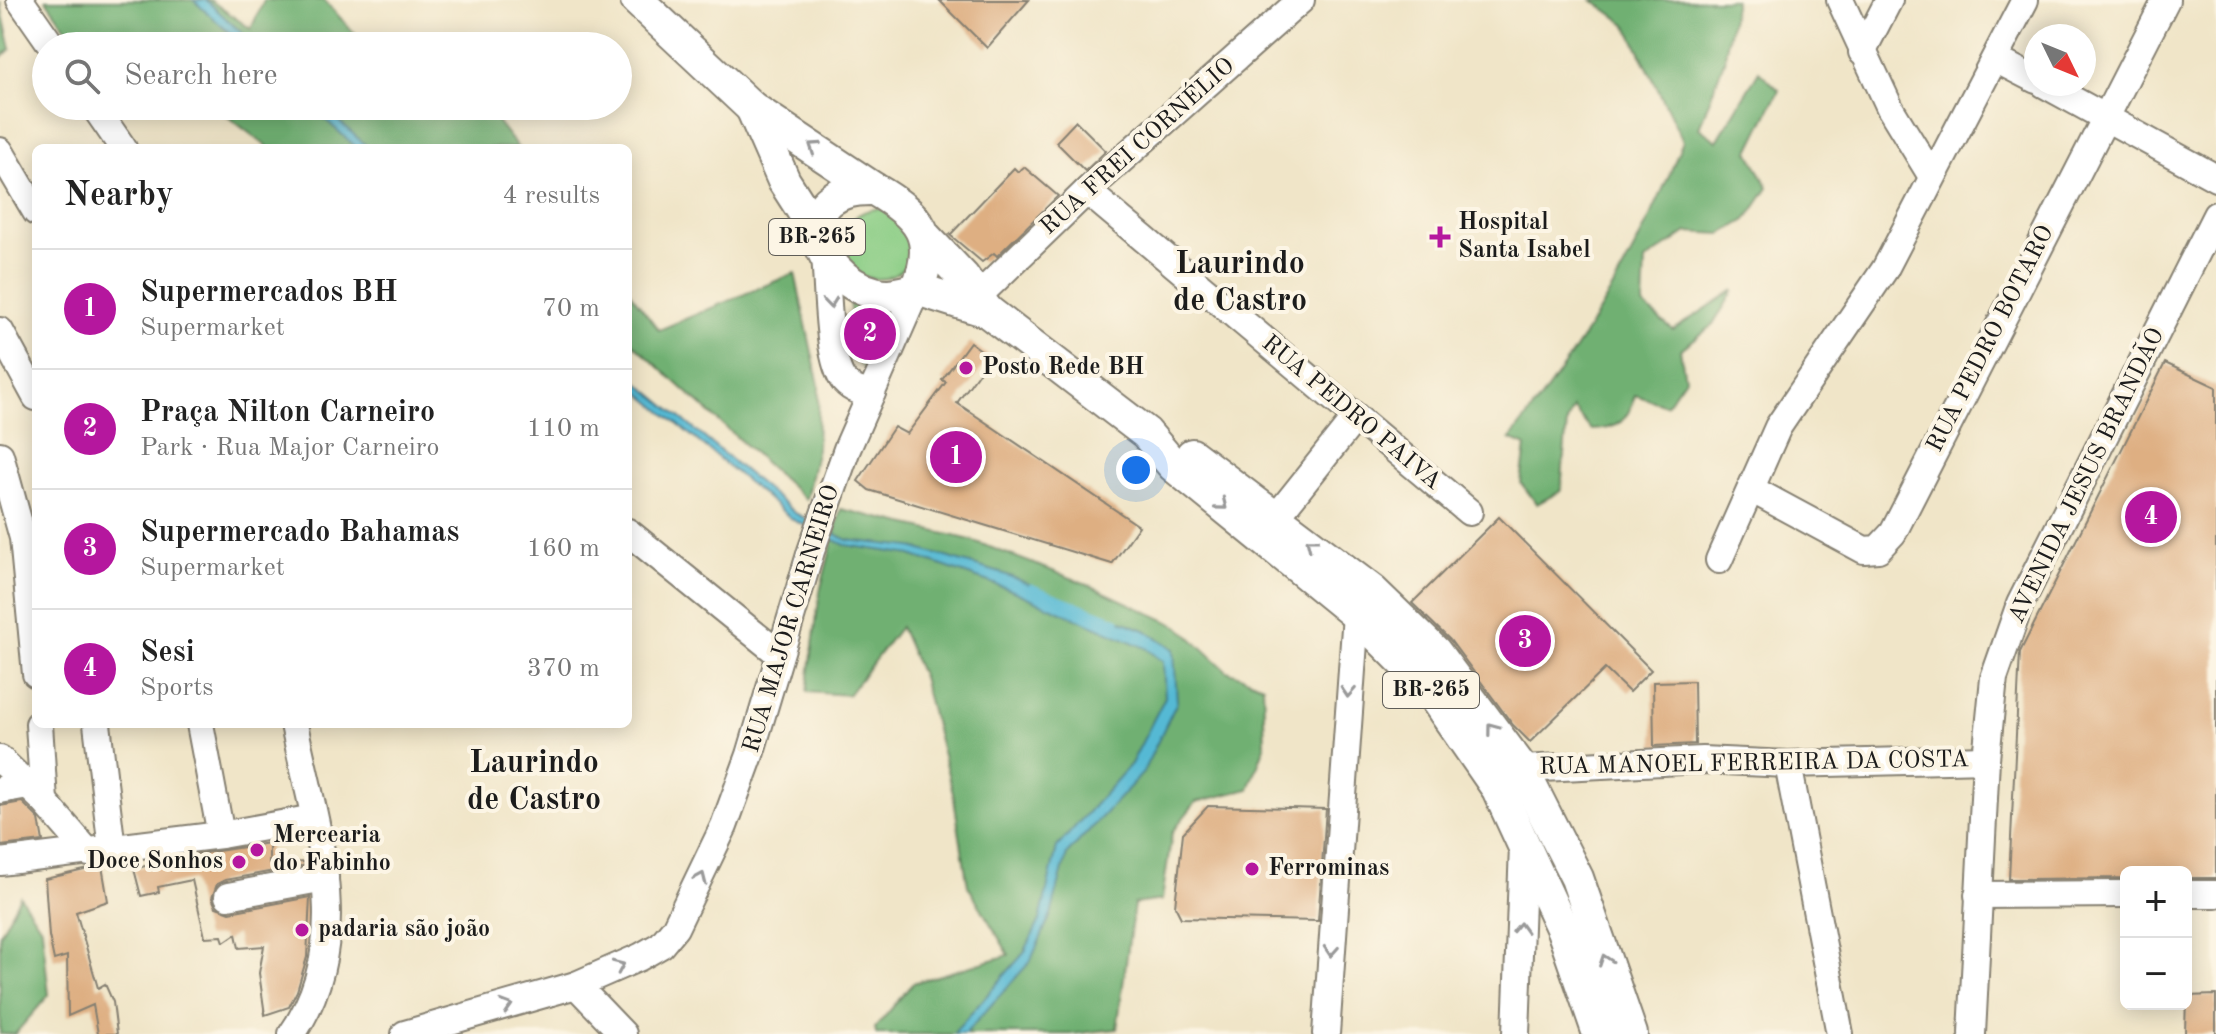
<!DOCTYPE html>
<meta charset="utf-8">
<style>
:root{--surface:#fff;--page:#f6f6f6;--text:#222;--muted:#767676;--line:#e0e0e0;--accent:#b5179e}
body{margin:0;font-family:"Old Standard TT",serif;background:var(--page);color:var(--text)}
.controls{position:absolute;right:24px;bottom:24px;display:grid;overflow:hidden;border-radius:12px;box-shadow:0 4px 20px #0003}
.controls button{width:72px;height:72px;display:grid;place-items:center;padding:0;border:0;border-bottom:2px solid var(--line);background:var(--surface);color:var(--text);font:40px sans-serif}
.compass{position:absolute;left:2024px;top:24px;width:72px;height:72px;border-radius:50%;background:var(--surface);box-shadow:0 4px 20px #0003;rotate:133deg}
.you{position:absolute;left:1136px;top:470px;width:28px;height:28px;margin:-20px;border:6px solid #fff;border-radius:50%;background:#1a73e8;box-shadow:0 0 0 12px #1a73e833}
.badge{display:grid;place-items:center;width:52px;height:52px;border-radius:50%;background:var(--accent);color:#fff;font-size:26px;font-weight:700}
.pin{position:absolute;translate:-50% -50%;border:4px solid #fff;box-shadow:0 2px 8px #0006}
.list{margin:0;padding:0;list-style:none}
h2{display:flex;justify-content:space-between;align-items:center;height:104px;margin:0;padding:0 32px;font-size:34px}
h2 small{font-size:26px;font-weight:400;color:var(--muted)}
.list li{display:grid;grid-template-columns:52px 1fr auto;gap:24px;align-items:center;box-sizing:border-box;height:120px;padding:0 32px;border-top:2px solid var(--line)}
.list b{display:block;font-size:30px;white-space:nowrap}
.list p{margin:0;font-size:26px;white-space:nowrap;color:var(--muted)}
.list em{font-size:26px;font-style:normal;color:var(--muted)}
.icon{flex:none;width:44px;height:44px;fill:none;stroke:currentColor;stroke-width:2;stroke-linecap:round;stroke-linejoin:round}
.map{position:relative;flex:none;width:2216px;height:1034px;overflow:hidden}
.search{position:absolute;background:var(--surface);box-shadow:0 4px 20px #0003;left:32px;top:32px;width:600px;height:88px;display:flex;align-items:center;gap:20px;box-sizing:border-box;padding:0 28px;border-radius:44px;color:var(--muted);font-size:30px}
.panel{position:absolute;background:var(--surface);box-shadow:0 4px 20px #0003;left:32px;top:144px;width:600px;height:584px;border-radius:12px}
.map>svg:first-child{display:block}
.green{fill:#8bcd85;stroke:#547450;stroke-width:2}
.forest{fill:#70b072;stroke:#466647;stroke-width:2}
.water{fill:#55b9d4;stroke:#386a78;stroke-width:2}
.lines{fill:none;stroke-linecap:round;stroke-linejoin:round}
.stream{stroke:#55b9d4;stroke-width:5}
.building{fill:#deaf82}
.minor-casing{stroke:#868072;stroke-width:30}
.major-casing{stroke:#868072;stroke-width:36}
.minor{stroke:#fff;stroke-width:26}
.major{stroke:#fff;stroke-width:32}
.oneway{stroke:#999}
.poi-dot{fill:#b5179e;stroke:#fcf5e5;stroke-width:3}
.labels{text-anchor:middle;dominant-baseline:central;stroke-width:8;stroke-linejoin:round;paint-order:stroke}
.shield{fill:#fcf5e5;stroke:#5f5d58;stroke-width:2}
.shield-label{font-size:22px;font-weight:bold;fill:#1c1c1c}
.street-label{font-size:24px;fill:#1c1c1c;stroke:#fcf5e5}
.poi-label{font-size:24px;font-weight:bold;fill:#1c1c1c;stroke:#fcf5e5;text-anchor:start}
.district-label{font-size:32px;font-weight:bold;fill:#1c1c1c;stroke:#fcf5e5}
</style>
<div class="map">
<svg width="2216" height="1034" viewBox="0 0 2216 1034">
<rect width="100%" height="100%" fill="#fcf5e5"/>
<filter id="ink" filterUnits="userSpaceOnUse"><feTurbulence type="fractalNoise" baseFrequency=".0125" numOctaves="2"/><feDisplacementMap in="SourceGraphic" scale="16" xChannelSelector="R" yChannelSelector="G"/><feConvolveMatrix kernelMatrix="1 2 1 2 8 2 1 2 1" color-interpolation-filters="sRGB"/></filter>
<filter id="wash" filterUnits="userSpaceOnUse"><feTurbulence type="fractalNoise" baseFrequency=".006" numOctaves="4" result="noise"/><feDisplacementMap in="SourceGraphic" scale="32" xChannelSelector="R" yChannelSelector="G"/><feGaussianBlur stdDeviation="1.8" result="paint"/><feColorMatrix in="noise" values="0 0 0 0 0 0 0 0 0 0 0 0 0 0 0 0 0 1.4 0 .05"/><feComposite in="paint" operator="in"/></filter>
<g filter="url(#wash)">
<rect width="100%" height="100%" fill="#f0e5c8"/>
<g class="green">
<circle cx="878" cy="244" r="35"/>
<path d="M850,297L897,311L871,365L862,367L852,352Z"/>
</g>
<g class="forest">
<path d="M46,0H210L251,29L264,0H324L366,46H79Z"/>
<path d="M1592,0H1735L1724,61L1699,128L1717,141L1759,71L1779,90L1749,151L1768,188L1746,220L1722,234L1687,232L1645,261L1643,305L1673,330L1734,290L1713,325L1680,350L1685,378L1666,405L1635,395C1628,421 1619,429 1591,430L1573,408L1567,422L1561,491L1537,504L1521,483L1526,446L1510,439C1582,348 1641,250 1683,141L1627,25Z"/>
<path d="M0,1L11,49L0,58Z"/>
<path d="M214,106H485L518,148H269Z"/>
<path d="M795,273L819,385L817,448L806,500L628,339V290L659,330Z"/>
<path d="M841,509L971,540L1087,584L1180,627L1227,671L1263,685L1265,746L1249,789L1196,802L1172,832L1162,900L1134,904L1117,1029L1070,1034H876L875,1028L913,983L1009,955L968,886L953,793L922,677L900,627L848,695L807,692L820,591Z"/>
<path d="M20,896L42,929L49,995L15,1034H0V934Z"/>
</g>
<g class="water">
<path d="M193,0H206L256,46H244Z"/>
<path d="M310,106H322L369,148H357Z"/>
<path d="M628,374L795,513L847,540L912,547L1004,574L1147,631L1174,649L1177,702L1142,774L1067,854L1051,915L1030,962L965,1034H953L1024,953L1040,920L1057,847L1131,764L1165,697L1163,662L1146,648L1006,588L911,555L845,545L793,520L628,383Z"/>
</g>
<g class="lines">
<path class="stream" d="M1031,586L1118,620"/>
</g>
<g id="blocks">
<g class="building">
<path d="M939,0H1029L987,48Z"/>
<path d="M1076,121L1106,151L1085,171L1056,142Z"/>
<path d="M1024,167L1058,196L997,256L994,253L982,262L950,235L1014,168L1018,172Z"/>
<path d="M970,342L990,357L957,403L1139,526L1112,564L869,490L858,481L894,427L907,434L946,382L942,380Z"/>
<path d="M2165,363L2216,387V878H2186V872H2126V878L2009,879L2020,652Z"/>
<path d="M1499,517L1651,670L1629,692L1605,669L1530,742L1513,725L1450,640L1412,603Z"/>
<path d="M1694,681L1695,744L1654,746L1653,682Z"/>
<path d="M22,802L39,819L43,841L1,846L0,806Z"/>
<path d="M1208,806L1326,809L1318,921L1181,918L1175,906L1183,833Z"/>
<path d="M269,843V864L306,862L307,865L225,880L217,884L212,898L216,907L230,912L310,897L307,957L297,991L289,1007L265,1015L259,973L264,946L239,948L236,934L224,942L222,936L205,937L192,880L158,887L159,892L141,896L134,869L179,857Z"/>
<path d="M102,866L108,901L76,912L98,988L105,984L113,1002L117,1034H98L93,1005L68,1016L67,956L54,960L49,936L45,879Z"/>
<path d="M2216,995V1034H2185L2186,996Z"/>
</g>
</g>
</g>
<g filter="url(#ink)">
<use href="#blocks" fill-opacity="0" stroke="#868072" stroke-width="2"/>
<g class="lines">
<defs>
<g id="minor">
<path d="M20,0L52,46"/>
<path d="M1840,0L1890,108L1931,175"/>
<path d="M1862,52L1889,0"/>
<path d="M1995,59L2036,80"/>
<path d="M2044,84L2216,178"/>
<path d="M94,106L123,148"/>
<path d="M0,151L36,212"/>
<path d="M1087,191L1469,512"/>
<path d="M825,256C828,285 827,360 844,381C852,390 861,392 872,393"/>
<path d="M970,304L1092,186L1301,0"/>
<path d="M0,331L36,397"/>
<path d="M0,455L23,538L36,674"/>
<path d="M1751,489L1864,550L1878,549L1893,533L2166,0"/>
<path d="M1277,516L1356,417"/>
<path d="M628,532L779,654"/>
<path d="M1719,560L1778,427L1885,269L2025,0"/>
<path d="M39,724L44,801"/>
<path d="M97,724L112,849"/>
<path d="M200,724L221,835"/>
<path d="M0,759L44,801L89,853"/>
<path d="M1788,764L1840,1034"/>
<path d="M1522,769L1702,760L1788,764L1986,759"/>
<path d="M0,790L28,785"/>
<path d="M0,862L221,835L314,818"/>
<path d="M2186,894H2216"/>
<path d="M1978,895L2126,894"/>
<path d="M228,896L325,878"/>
<path d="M576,985L623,1034"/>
<path d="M292,1034C358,939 314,826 294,724"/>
<path d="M405,1034L576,985L640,957L661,945L675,928L724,826L750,755L811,551L847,449L917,289"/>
<path d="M1326,1034L1356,614"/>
<path d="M1516,1034L1523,846"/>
<path d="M1972,1034L1986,759L1994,678L2020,604L2216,215"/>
</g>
<g id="major">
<path d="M637,0L752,108L874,189"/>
<path d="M752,108L784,181L816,231"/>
<path d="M874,189C920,216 939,237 917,289C903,292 889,298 874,293C812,276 787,186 874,189Z"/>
<path d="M926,238L963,277L987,311"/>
<path d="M917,289L987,311L1146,433L1173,465L1356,614L1424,682L1498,789L1563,930L1599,1034"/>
<path d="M1192,455L1372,591L1435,652L1522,769L1577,878L1631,1034"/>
</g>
</defs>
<use href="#minor" class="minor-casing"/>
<use href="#major" class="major-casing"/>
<use href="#minor" class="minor"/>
<use href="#major" class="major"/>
</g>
<defs><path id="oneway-chevron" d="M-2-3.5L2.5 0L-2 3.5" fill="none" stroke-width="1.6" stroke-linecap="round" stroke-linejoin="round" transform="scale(2)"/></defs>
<g class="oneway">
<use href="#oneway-chevron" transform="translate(814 147) rotate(-146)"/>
<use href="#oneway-chevron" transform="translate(830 303) rotate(84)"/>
<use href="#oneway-chevron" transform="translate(1222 505) rotate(39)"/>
<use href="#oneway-chevron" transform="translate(1311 543) rotate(-142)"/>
<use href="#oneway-chevron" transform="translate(1348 692) rotate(94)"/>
<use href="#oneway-chevron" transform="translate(1492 728) rotate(-127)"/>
<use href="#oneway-chevron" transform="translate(701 878) rotate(-66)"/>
<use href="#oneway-chevron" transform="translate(1520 928) rotate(-88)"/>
<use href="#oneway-chevron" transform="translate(1331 951) rotate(94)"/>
<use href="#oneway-chevron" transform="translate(1605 960) rotate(-109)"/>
<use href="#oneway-chevron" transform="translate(619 966) rotate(-24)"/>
<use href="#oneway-chevron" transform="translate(507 1006) rotate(-17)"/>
</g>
</g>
<g class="poi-dot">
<path d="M1436 225h8v8h8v8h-8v8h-8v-8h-8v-8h8z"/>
<circle cx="966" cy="368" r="8"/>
<circle cx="257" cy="850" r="8"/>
<circle cx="239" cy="862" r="8"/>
<circle cx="1252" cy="869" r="8"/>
<circle cx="302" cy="930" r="8"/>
</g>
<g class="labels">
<g class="shield">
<rect x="769" y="219" width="96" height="36" rx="6"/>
<rect x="1383" y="672" width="96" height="36" rx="6"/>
</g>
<g class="shield-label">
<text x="817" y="237">BR-265</text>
<text x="1431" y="690">BR-265</text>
</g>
<g class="street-label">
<text transform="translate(1138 147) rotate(-42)">RUA FREI CORNÉLIO</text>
<text transform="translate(1991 339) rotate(-63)">RUA PEDRO BOTARO</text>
<text transform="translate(1351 413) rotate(40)">RUA PEDRO PAIVA</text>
<text transform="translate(2087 476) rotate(-64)">AVENIDA JESUS BRANDÃO</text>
<text transform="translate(792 619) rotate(-73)">RUA MAJOR CARNEIRO</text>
<text transform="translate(1754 764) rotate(-1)">RUA MANOEL FERREIRA DA COSTA</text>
</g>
<g class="poi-label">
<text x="1458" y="223">Hospital<tspan x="1458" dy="28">Santa Isabel</tspan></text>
<text x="982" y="368">Posto Rede BH</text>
<text x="273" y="836">Mercearia<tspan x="273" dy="28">do Fabinho</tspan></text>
<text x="223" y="862" text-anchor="end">Doce Sonhos</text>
<text x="1268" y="869">Ferrominas</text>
<text x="318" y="930">padaria são joão</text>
</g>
<g class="district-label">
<text x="1240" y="265">Laurindo<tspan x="1240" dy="37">de Castro</tspan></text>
<text x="534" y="764">Laurindo<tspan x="534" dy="37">de Castro</tspan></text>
</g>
</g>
</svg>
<div class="controls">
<button>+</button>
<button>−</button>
</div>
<svg class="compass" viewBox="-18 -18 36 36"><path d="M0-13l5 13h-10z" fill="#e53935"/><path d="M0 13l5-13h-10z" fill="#767676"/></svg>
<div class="you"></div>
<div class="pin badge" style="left:956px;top:457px">1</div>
<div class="pin badge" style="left:870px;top:334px">2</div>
<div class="pin badge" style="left:1525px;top:641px">3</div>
<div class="pin badge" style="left:2151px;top:517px">4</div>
<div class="search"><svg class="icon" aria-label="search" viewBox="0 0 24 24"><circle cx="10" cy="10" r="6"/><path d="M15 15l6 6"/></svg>Search here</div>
<section class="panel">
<h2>Nearby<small>4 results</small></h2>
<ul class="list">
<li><span class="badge">1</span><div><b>Supermercados BH</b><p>Supermarket</p></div><em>70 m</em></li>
<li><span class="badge">2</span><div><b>Praça Nilton Carneiro</b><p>Park · Rua Major Carneiro</p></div><em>110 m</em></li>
<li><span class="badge">3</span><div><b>Supermercado Bahamas</b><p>Supermarket</p></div><em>160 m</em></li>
<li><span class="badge">4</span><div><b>Sesi</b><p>Sports</p></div><em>370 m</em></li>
</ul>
</section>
</div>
